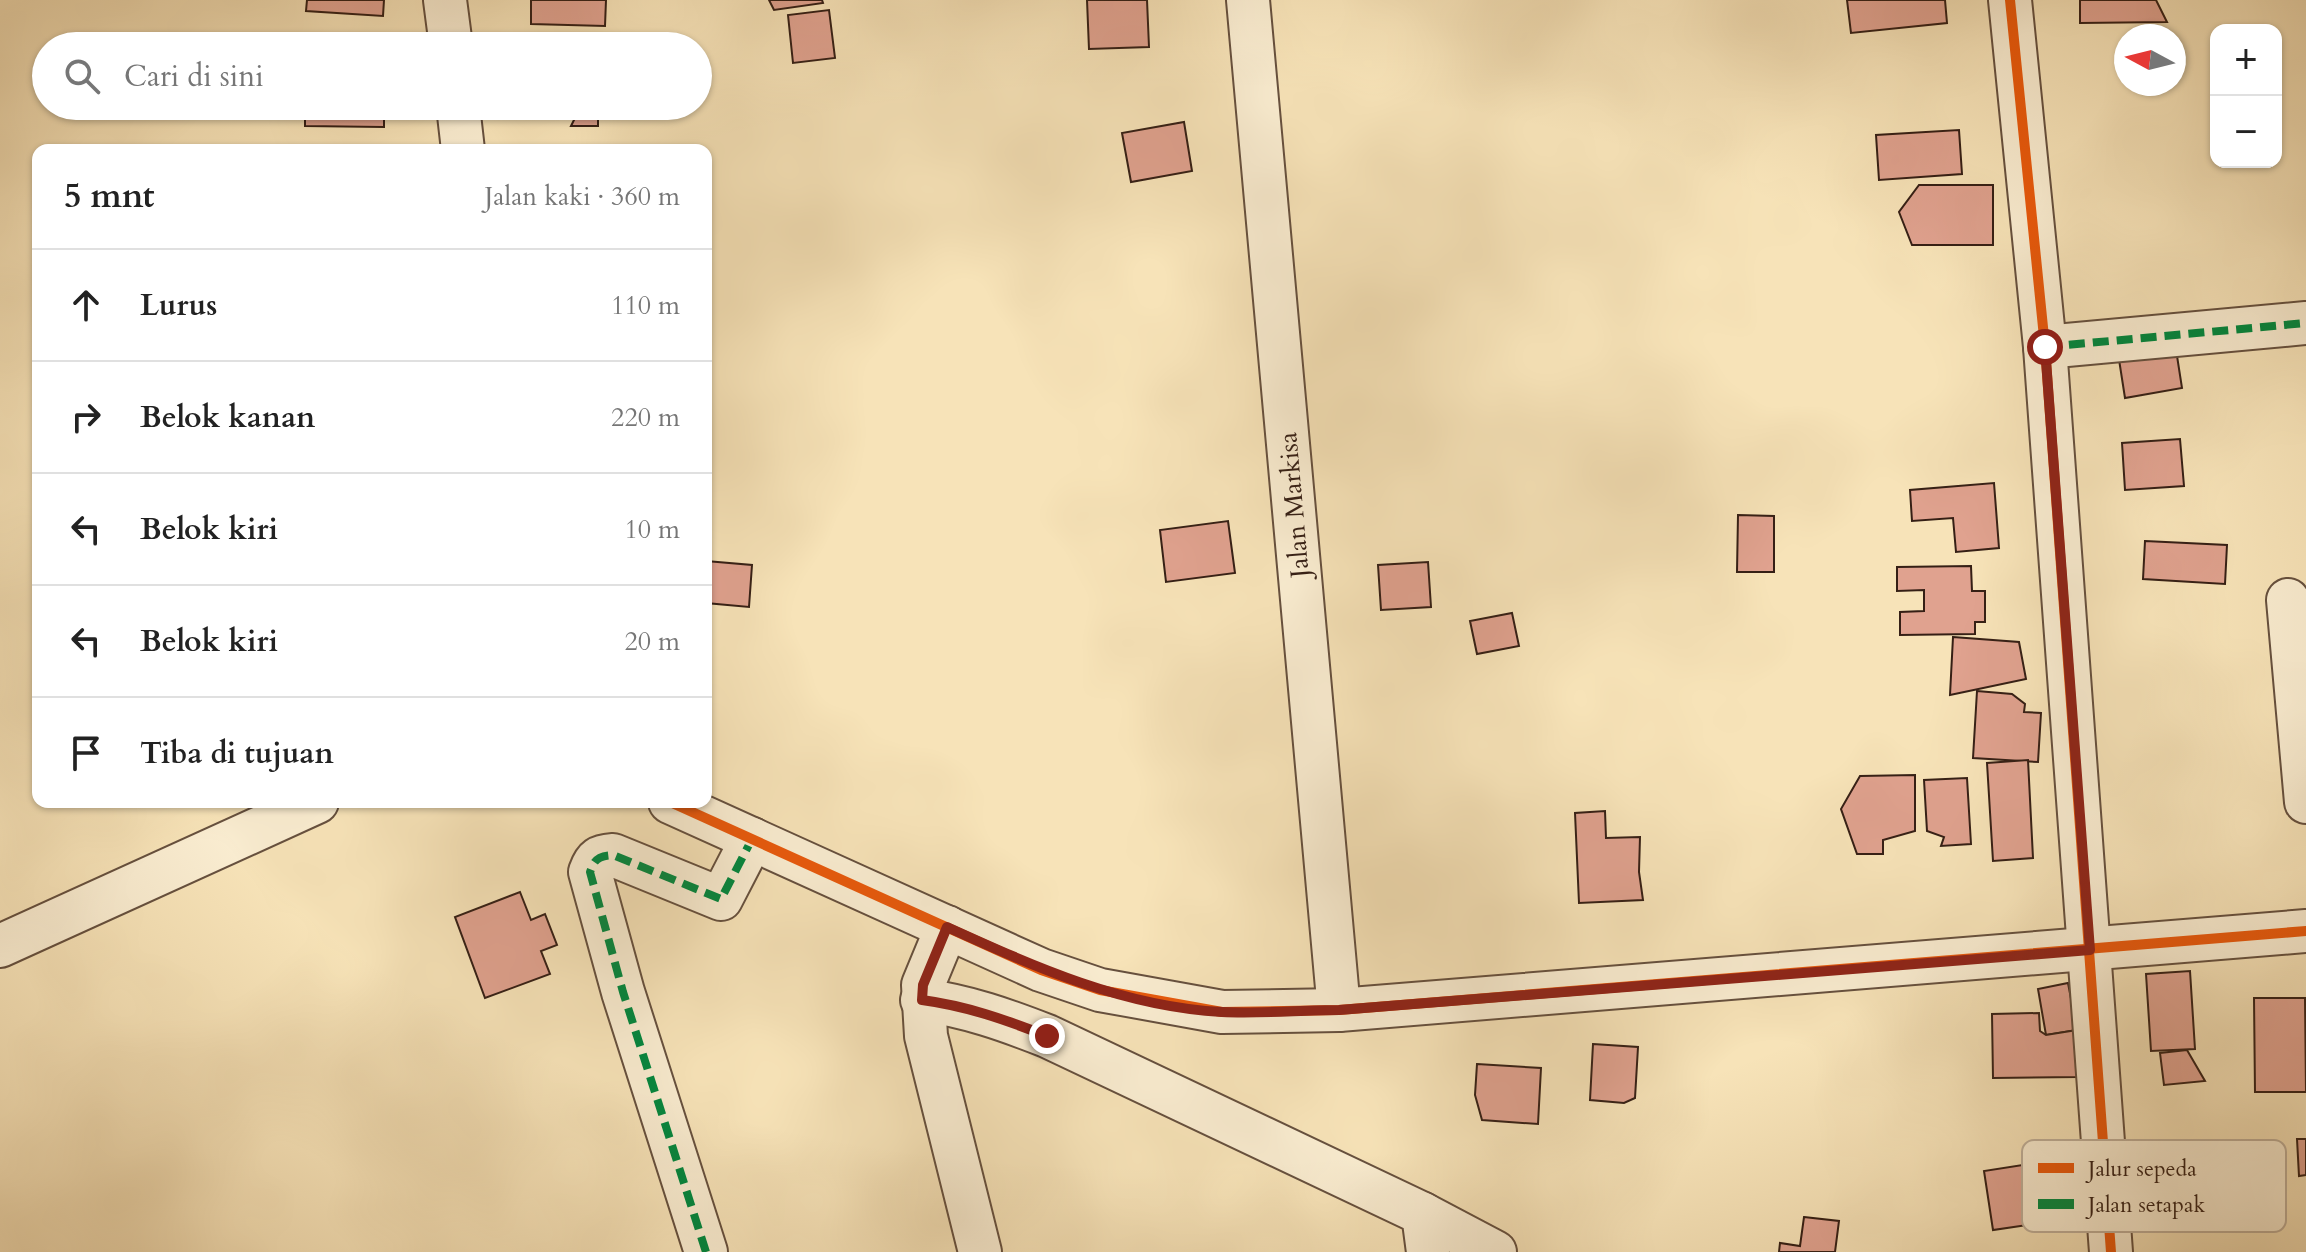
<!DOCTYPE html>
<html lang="id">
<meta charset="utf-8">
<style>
:root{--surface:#fff;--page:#f6f6f6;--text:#222;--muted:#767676;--line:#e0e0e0}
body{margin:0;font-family:Cardo,serif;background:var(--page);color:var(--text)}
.controls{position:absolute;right:24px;top:24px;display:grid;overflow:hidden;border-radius:16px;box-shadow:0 2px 6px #0004}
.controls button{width:72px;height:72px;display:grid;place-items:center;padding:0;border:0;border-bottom:2px solid var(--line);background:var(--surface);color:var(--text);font:40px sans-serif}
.compass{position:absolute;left:2114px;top:24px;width:72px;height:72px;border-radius:50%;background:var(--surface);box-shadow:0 2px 6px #0004;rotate:277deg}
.stop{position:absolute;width:24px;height:24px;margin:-18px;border:6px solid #8f2418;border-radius:50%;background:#fff}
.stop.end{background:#8f2418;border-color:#fff;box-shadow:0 2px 8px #0008}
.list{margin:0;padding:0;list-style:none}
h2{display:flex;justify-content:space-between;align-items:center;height:104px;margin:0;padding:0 32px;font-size:34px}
h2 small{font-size:26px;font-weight:400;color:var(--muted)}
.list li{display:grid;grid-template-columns:52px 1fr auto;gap:24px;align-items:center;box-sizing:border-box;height:112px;padding:0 32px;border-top:2px solid var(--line)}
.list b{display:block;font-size:30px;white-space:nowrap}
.list em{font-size:26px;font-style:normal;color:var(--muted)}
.icon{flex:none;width:44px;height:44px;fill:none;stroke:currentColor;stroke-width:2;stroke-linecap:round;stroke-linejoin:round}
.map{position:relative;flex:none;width:2306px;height:1252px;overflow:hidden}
.search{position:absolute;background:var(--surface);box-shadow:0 2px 6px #0004;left:32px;top:32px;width:680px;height:88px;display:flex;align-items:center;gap:20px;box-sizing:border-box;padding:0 28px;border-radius:44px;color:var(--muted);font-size:30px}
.panel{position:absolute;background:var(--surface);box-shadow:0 2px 6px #0004;left:32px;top:144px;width:680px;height:664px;border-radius:16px}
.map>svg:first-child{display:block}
.building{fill:#e0a28f;stroke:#351f15;stroke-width:2}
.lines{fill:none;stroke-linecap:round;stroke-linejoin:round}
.street-casing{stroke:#66503e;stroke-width:46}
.street{stroke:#faedd1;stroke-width:42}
.quiet{stroke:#00873e;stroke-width:8;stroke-dasharray:16 8;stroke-linecap:butt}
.cycleway-casing{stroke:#faedd1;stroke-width:15}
.cycleway{stroke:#e8590c;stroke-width:10}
.route{stroke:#8f2418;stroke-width:10}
.labels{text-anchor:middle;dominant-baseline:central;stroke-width:6;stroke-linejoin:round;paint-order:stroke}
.street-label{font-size:26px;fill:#351f15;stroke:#faedd1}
.key{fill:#faedd1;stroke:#bfaf99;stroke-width:2}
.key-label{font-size:22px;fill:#351f15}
</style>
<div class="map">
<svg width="2306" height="1252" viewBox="0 0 2306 1252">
<rect width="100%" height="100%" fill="#f7e3b8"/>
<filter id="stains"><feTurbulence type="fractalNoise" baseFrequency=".0025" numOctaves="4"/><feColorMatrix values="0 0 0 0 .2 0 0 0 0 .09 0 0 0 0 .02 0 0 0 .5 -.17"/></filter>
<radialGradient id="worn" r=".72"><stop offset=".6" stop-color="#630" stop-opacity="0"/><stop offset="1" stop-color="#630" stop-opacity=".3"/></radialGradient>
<g class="building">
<path d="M307,0H384L383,16L306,11Z"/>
<path d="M531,0H606L605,26L531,24Z"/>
<path d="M769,0H822L823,3L774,10Z"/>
<path d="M1087,0H1147L1149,47L1089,49Z"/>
<path d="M1847,0H1945L1947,23L1851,33Z"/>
<path d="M2080,0H2156L2167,22L2080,23Z"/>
<path d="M829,10L835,58L793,63L788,15Z"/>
<path d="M305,106H384V127L305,126Z"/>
<path d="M560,106H598V126H571L575,118L559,115Z"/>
<path d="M1184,122L1192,171L1131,182L1122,133Z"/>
<path d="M1959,130L1962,174L1879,180L1876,135Z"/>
<path d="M1919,185H1993V245H1912L1899,212Z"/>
<path d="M2175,343L2182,388L2125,398L2118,353Z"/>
<path d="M2180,439L2184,486L2125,490L2122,443Z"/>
<path d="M1994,483L1999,548L1956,552L1953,518L1912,521L1910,490Z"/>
<path d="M1738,515L1774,516V572H1737Z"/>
<path d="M1228,521L1235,573L1166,582L1160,530Z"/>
<path d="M2145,541L2227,545L2225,584L2143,579Z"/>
<path d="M706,561L752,565L749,607L706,603Z"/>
<path d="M1428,562L1431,607L1381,610L1378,565Z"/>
<path d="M1971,566L1972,591H1985V622H1975V634L1900,635V612L1924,611V590L1897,591V567Z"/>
<path d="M1512,613L1519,646L1477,654L1470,621Z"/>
<path d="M1953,637L2019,642L2026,679L1950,695Z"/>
<path d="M1977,691L2012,694L2025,704L2024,712L2041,713L2038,762L1973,758Z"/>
<path d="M2028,760L2033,858L1993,861L1987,763Z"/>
<path d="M1915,775V831L1883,840V854H1857L1841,809L1860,776Z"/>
<path d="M1967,778L1971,844L1941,846L1944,837L1927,831L1924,780Z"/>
<path d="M1605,811L1606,838L1640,837L1639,872L1643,900L1579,903L1575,813Z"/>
<path d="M520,892L531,920L545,914L557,945L541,951L550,974L485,998L455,917Z"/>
<path d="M2190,971L2195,1049L2151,1051L2146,974Z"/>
<path d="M2068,983L2077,1030L2046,1035L2038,989Z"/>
<path d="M2254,998H2305L2306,1092H2255Z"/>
<path d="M2039,1013L2040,1031L2046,1035L2077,1030L2078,1077L1993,1078L1992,1014Z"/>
<path d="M1593,1044L1638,1047L1635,1098L1624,1103L1590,1100Z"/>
<path d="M2187,1050L2205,1081L2164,1085L2160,1053Z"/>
<path d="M1477,1064L1541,1068L1538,1124L1482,1120L1475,1095Z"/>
<path d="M2297,1139H2306V1175L2299,1176Z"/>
<path d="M2049,1161L2084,1195L2061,1220L1993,1230L1984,1171Z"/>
<path d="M1804,1217L1839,1221L1835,1252H1779L1780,1243L1800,1246Z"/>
</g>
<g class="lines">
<defs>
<g id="street">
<path d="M445,0L451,46"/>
<path d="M1248,0L1339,1010"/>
<path d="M2010,0L2045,347L2111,1252"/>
<path d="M458,106L463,150"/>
<path d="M2045,347L2306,323"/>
<path d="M2288,600L2306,802"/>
<path d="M670,802L1041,970L1100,990L1222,1012L1339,1010L2306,931"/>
<path d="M947,927L923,985L926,1036L980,1252"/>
<path d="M0,946L317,802"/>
<path d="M922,1000C967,1006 1006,1020 1047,1036L1423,1214L1428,1252"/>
<path d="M1423,1214L1495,1252"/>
<path d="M706,1252L623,992L590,872C595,858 599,856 613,855L721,899L752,839"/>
</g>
</defs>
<use href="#street" class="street-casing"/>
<use href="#street" class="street"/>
<g class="quiet">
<path d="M2045,347L2306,323"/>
<path d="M706,1252L623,992L590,872C595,858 599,856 613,855L721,899L752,839"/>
</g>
<defs>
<g id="cycleway">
<path d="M2010,0L2045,347L2111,1252"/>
<path d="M670,802L1041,970L1100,990L1222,1012L1339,1010L2306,931"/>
</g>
</defs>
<use href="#cycleway" class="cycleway-casing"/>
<use href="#cycleway" class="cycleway"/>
</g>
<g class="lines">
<path class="route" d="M1047,1036C1006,1020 967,1006 922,1000L923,985L947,927C1035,967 1124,1007 1222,1012C1261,1014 1301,1010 1339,1010L2090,950L2045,347"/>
</g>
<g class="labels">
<g class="street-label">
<text transform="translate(1294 505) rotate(-95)">Jalan Markisa</text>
</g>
</g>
<rect x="2022" y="1140" width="264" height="92" rx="12" class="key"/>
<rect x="2038" y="1163" width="36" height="10" fill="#e8590c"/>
<rect x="2038" y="1199" width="36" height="10" fill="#00873e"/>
<g class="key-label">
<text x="2088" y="1176">Jalur sepeda</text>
<text x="2088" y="1212">Jalan setapak</text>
</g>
<rect width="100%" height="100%" filter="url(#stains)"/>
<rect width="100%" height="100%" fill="url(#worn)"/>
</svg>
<div class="controls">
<button>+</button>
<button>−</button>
</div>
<svg class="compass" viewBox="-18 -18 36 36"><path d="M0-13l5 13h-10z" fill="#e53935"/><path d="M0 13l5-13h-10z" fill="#767676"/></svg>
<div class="stop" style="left:2045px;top:347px"></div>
<div class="stop end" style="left:1047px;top:1036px"></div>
<div class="search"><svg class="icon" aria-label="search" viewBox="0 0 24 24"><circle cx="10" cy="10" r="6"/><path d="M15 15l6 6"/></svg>Cari di sini</div>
<section class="panel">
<h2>5 mnt<small>Jalan kaki · 360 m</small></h2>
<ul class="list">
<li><svg class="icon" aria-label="ahead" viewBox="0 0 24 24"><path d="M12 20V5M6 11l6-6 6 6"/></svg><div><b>Lurus</b></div><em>110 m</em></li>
<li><svg class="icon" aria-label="right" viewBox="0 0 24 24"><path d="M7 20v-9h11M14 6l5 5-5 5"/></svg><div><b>Belok kanan</b></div><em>220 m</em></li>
<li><svg class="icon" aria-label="left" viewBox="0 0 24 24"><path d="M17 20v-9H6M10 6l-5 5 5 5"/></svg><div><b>Belok kiri</b></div><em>10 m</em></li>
<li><svg class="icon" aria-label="left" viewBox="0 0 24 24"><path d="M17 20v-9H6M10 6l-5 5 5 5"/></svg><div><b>Belok kiri</b></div><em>20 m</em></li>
<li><svg class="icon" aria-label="arrive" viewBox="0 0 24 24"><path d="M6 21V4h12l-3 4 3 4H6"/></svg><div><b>Tiba di tujuan</b></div></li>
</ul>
</section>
</div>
